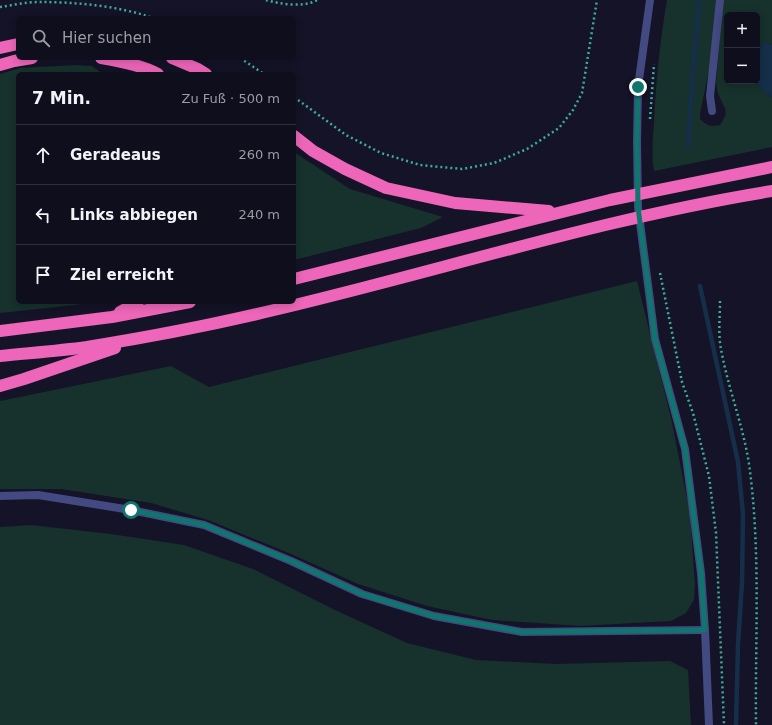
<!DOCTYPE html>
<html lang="de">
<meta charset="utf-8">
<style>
:root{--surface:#0f0e1d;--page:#1d1c2a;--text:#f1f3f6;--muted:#9b9ca4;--line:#2f2e3b}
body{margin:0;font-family:"DejaVu Sans",sans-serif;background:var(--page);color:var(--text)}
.controls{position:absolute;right:12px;top:12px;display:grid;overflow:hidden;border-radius:6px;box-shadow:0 2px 10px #0003}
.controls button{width:36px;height:36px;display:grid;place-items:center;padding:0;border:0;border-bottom:1px solid var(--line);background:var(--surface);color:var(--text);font:20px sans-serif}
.stop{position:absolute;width:12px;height:12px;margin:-9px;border:3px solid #0f766e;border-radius:50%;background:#fff}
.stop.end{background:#0f766e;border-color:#fff;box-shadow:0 1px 4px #0008}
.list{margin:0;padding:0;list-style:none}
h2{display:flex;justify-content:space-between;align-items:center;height:52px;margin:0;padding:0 16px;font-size:17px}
h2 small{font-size:13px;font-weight:400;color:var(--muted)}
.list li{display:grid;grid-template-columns:26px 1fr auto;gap:12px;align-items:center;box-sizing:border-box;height:60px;padding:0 16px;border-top:1px solid var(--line)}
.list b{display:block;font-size:15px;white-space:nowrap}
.list em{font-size:13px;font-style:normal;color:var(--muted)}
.icon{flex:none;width:22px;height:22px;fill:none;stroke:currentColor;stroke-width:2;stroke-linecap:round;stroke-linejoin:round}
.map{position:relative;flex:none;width:772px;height:725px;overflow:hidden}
.search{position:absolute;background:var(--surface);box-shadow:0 2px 10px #0003;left:16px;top:16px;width:280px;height:44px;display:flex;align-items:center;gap:10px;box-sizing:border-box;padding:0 14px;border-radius:6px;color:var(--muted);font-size:15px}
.panel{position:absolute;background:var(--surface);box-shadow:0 2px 10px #0003;left:16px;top:72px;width:280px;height:232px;border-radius:6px}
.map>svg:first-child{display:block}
.green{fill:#17312c}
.water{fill:#152f4a}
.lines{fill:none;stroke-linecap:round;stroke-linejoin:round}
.stream{stroke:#152f4a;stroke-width:4.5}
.path{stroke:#3eae99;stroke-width:2.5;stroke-dasharray:2 3;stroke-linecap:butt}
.service{stroke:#434981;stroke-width:8}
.tertiary{stroke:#434981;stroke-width:8}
.motorway{stroke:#ee66b9;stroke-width:12}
.route{stroke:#0f766e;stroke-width:5}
</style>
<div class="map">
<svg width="772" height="725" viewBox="0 0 772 725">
<rect width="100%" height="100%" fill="#141327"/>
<g class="green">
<path d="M667,0H717L711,60L700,114V119C708,126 709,127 720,125C730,110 725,110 719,96C717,92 717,87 716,83L723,0H772V45L764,41L757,55V15H727V81H754L767,94L772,97V147L654,171C651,156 653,137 654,122C656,81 660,40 667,0Z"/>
<path d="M76,65L92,66L103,74H18V302H92L75,305L0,313V74L20,68Z"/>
<path d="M294,152L350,189L443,217L421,228L294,260Z"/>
<path d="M637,281L671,418L690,513L695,585L694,600L686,613L671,621L580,626L492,620L427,606L358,584L291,554L208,520L151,503L61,489H0V401L171,366L209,387Z"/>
<path d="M31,525L111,534L184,545L253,569L335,610L407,643L476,660L556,664L670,661L688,670L691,725H0V527Z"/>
</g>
<path class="water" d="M764,41L772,45V97L767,94L754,81H757V55Z"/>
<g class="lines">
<g class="stream">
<path d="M688,145L692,84L699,0"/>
<path d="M700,286L738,462L743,514L742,583L738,644L736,725"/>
</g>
<g class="path">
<path d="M266,0C280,4 304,8 317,0"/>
<path d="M0,7C13,5 27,2 40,2C76,2 119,6 153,18"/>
<path d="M240,58L264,74"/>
<path d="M294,97L346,135L381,153L420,165L462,169L494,163L527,149L559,128L573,110L582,93L597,0"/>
<path d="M650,119L654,64"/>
<path d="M660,273L682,382L693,413L709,476L716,533L724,725"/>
<path d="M720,301C720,316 718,335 721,349C728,388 743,425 749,464C761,550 755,638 756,725"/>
</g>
<path class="service" d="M712,111L710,96L720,0"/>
<g class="tertiary">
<path d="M650,0L638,87L637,142L638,207L655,339L685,449L701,573L705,630L709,725"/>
<path d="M0,496L38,495L131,510L204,525L291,561L362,594L434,616L522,632L705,630"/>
</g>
<g class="motorway">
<path d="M0,48L18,44"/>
<path d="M101,58C120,61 141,65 158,74"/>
<path d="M172,58L198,69L206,74"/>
<path d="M0,65L14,61L32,58"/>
<path d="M294,136L313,151L345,169L386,188L455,203L549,211"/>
<path d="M294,279L610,200L772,167"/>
<path d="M120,312L138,302"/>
<path d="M0,331L112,317L190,302"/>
<path d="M0,356C29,353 58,351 87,347C149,337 212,325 274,310C440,271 603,218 772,191"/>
<path d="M0,386L24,379L115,348"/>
</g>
</g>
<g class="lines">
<path class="route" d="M131,510L204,525L291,561L362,594L434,616L522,632L705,630L701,572L685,449L655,339L638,207L637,142L638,87"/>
</g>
</svg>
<div class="controls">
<button>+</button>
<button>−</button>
</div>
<div class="stop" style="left:131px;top:510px"></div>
<div class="stop end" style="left:638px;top:87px"></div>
<div class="search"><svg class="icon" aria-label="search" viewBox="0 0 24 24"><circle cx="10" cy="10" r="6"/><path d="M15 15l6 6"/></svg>Hier suchen</div>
<section class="panel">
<h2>7 Min.<small>Zu Fuß · 500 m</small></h2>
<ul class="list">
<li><svg class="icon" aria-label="ahead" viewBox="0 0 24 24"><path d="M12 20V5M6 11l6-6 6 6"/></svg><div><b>Geradeaus</b></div><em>260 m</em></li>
<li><svg class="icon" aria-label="left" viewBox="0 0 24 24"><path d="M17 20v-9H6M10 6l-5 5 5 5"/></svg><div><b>Links abbiegen</b></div><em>240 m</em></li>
<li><svg class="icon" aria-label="arrive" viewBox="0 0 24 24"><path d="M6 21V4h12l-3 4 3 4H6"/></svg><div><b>Ziel erreicht</b></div></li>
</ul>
</section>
</div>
